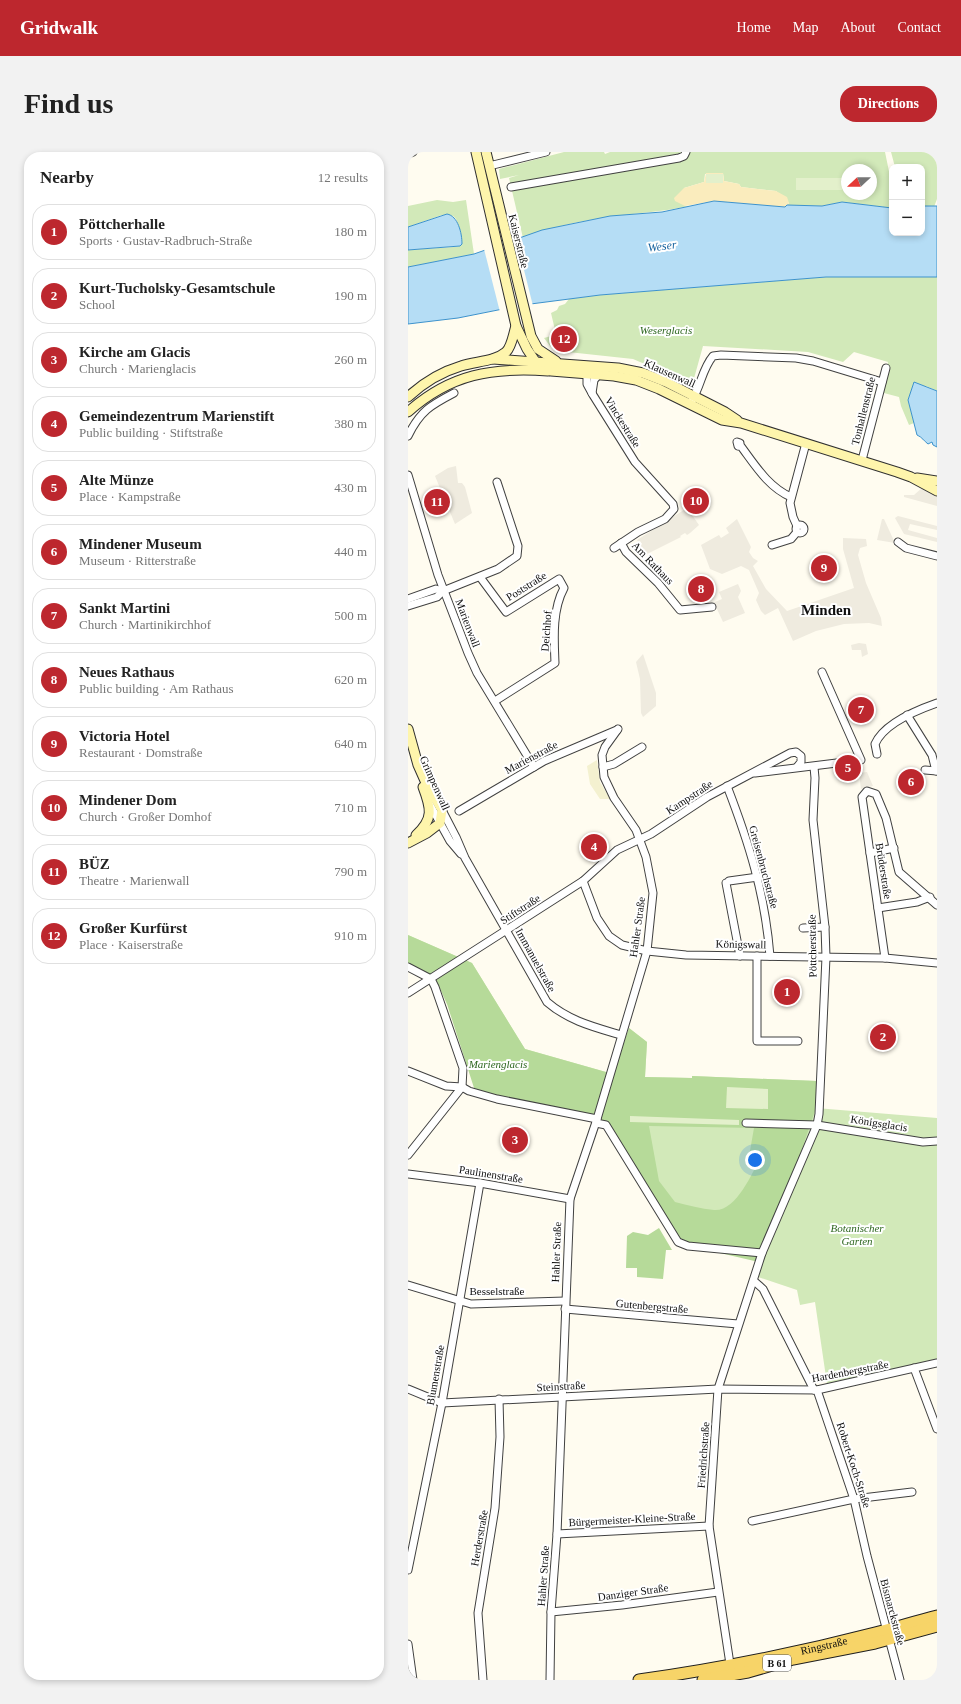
<!DOCTYPE html>
<meta charset="utf-8">
<style>
:root{--surface:#fff;--page:#f2f2f2;--text:#222;--muted:#767676;--line:#e0e0e0;--accent:#bd272e}
body{margin:0;font-family:"Times New Roman",serif;background:var(--page);color:var(--text)}
.controls{position:absolute;right:12px;top:12px;display:grid;overflow:hidden;border-radius:8px;box-shadow:0 2px 6px #0003}
.controls button{width:36px;height:36px;display:grid;place-items:center;padding:0;border:0;border-bottom:1px solid var(--line);background:var(--surface);color:var(--text);font:20px sans-serif}
.compass{position:absolute;left:433px;top:12px;width:36px;height:36px;border-radius:50%;background:var(--surface);box-shadow:0 2px 6px #0003;rotate:248deg}
.you{position:absolute;left:347px;top:1008px;width:14px;height:14px;margin:-10px;border:3px solid #fff;border-radius:50%;background:#1a73e8;box-shadow:0 0 0 6px #1a73e833}
.badge{display:grid;place-items:center;width:26px;height:26px;border-radius:50%;background:var(--accent);color:#fff;font-size:13px;font-weight:700}
.pin{position:absolute;translate:-50% -50%;border:2px solid #fff;box-shadow:0 1px 4px #0006}
.list{margin:0;padding:0;list-style:none}
h2{display:flex;justify-content:space-between;align-items:center;height:52px;margin:0;padding:0 16px;font-size:17px}
h2 small{font-size:13px;font-weight:400;color:var(--muted)}
.list li{display:grid;grid-template-columns:26px 1fr auto;gap:12px;align-items:center;box-sizing:border-box;height:56px;margin:0 8px 8px;padding:0 8px;border:1px solid var(--line);border-radius:16px}
.list b{display:block;font-size:15px;white-space:nowrap}
.list p{margin:0;font-size:13px;white-space:nowrap;color:var(--muted)}
.list em{font-size:13px;font-style:normal;color:var(--muted)}
.map{position:relative;flex:none;width:529px;height:1528px;overflow:hidden;border-radius:16px}
header{display:flex;align-items:center;gap:24px;box-sizing:border-box;height:56px;padding:0 20px;background:var(--accent);color:#fff}
header strong{font-size:19px}
nav{display:flex;gap:22px;margin-inline-start:auto;font-size:14px}
.intro{display:flex;align-items:center;justify-content:space-between;box-sizing:border-box;height:96px;padding:0 24px}
h1{margin:0;font-size:28px}
.button{padding:10px 18px;border-radius:16px;background:var(--accent);color:#fff;font-size:14px;font-weight:700}
main{display:flex;gap:24px;padding:0 24px}
aside{flex:1;background:var(--surface);border-radius:16px;box-shadow:0 2px 6px #0003}
.map>svg:first-child{display:block}
.farmland{fill:#f4f1d0}
.green{fill:#d2e9b9;fill-rule:evenodd}
.forest{fill:#b6da99;fill-rule:evenodd}
.sand{fill:#faecbd}
.pitch{fill:#e3f0cb}
.plaza{fill:#efebdf}
.water{fill:#b5ddf5;stroke:#3d92cc}
.pier{fill:#fffcf0}
.lines{fill:none;stroke-linecap:round;stroke-linejoin:round}
.street-casing{stroke:#414141;stroke-width:9}
.secondary-casing{stroke:#303030;stroke-width:11}
.primary-casing{stroke:#1f1f1f;stroke-width:13}
.street{stroke:#fff;stroke-width:7}
.secondary{stroke:#fef5ac;stroke-width:9}
.primary{stroke:#f7d468;stroke-width:11}
.labels{text-anchor:middle;dominant-baseline:central;stroke-width:4;stroke-linejoin:round;paint-order:stroke}
.shield{fill:#fff;stroke:#565656;stroke-width:1}
.shield-label{font-size:10px;font-weight:bold;fill:#0e0e0e}
.street-label{font-size:11px;fill:#0e0e0e;stroke:#fff}
.park-label{font-size:11px;font-style:italic;fill:#2d661f;stroke:#fff}
.water-label{font-size:12px;font-style:italic;fill:#18649f;stroke:#fff}
.district-label{font-size:15px;font-weight:bold;fill:#0e0e0e;stroke:#fff}
</style>
<header>
<strong>Gridwalk</strong>
<nav><a>Home</a><a>Map</a><a>About</a><a>Contact</a></nav>
</header>
<div class="intro"><h1>Find us</h1><a class="button">Directions</a></div>
<main>
<aside>
<h2>Nearby<small>12 results</small></h2>
<ul class="list">
<li><span class="badge">1</span><div><b>Pöttcherhalle</b><p>Sports · Gustav-Radbruch-Straße</p></div><em>180 m</em></li>
<li><span class="badge">2</span><div><b>Kurt-Tucholsky-Gesamtschule</b><p>School</p></div><em>190 m</em></li>
<li><span class="badge">3</span><div><b>Kirche am Glacis</b><p>Church · Marienglacis</p></div><em>260 m</em></li>
<li><span class="badge">4</span><div><b>Gemeindezentrum Marienstift</b><p>Public building · Stiftstraße</p></div><em>380 m</em></li>
<li><span class="badge">5</span><div><b>Alte Münze</b><p>Place · Kampstraße</p></div><em>430 m</em></li>
<li><span class="badge">6</span><div><b>Mindener Museum</b><p>Museum · Ritterstraße</p></div><em>440 m</em></li>
<li><span class="badge">7</span><div><b>Sankt Martini</b><p>Church · Martinikirchhof</p></div><em>500 m</em></li>
<li><span class="badge">8</span><div><b>Neues Rathaus</b><p>Public building · Am Rathaus</p></div><em>620 m</em></li>
<li><span class="badge">9</span><div><b>Victoria Hotel</b><p>Restaurant · Domstraße</p></div><em>640 m</em></li>
<li><span class="badge">10</span><div><b>Mindener Dom</b><p>Church · Großer Domhof</p></div><em>710 m</em></li>
<li><span class="badge">11</span><div><b>BÜZ</b><p>Theatre · Marienwall</p></div><em>790 m</em></li>
<li><span class="badge">12</span><div><b>Großer Kurfürst</b><p>Place · Kaiserstraße</p></div><em>910 m</em></li>
</ul>
</aside>
<div class="map">
<svg width="529" height="1528" viewBox="0 0 529 1528">
<rect width="100%" height="100%" fill="#fffcf0"/>
<path class="farmland" d="M189,608L192,630L202,647H192L182,632L179,614Z"/>
<g class="green">
<path d="M156,0H196L197,2L202,0H477L484,34V56L434,50L414,54L379,53L381,51L368,39L333,35L331,32L316,29L315,21L297,22L296,30L276,36L277,54H281C254,60 228,61 201,65C172,69 142,75 115,86L101,26L111,23L92,27L91,17ZM439,18H463V42H439Z"/>
<path d="M483,0H529V47L526,55L514,54V15H487Z"/>
<path d="M29,48L45,50L58,48L66,102L0,115V98L46,95L52,94L54,92L48,67L45,64L34,63L0,75V54Z"/>
<path d="M525,124L529,125V239L518,234L500,248L506,271L501,273L493,254L491,245L472,240L480,210L446,200L435,210L400,200L295,194L285,230L281,231L225,207L160,200L147,197L142,194L136,186L143,184L147,178L143,161L149,158L151,154L157,152L161,147L192,143L418,125Z"/>
<path d="M0,783L64,811L117,897L205,922L221,876L239,890L237,925L284,926V924L409,929L408,956L529,966V1208L419,1232L407,1150L392,1153L389,1138L350,1125L355,1110L269,1091L199,971L39,852L31,834L23,827Z"/>
</g>
<g class="forest">
<path d="M0,783L64,811L117,897L205,922L221,876L239,890L237,925L284,926V924L409,929L408,956L355,1111L269,1091L199,971L193,967L67,939L39,852L31,834L0,812ZM241,974L346,976L342,999L353,1005C344,1021 328,1060 306,1058C293,1057 280,1053 267,1050L251,1029Z"/>
<path d="M251,1076L264,1098H258L255,1127L229,1125V1116H218L219,1084L225,1080L240,1083Z"/>
</g>
<path class="sand" d="M298,21H315L316,29L331,32L333,35L368,39L379,45L381,51L377,55L306,49L277,54L267,49L266,46L276,36L296,30Z"/>
<g class="pitch">
<rect x="298" y="22" width="17" height="9"/>
<rect x="388" y="26" width="46" height="12"/>
<path d="M319,935L360,937V957L318,956Z"/>
<path d="M222,964L331,968V973L222,970Z"/>
</g>
<g class="plaza">
<path d="M48,314L50,331H54L57,335L64,361L47,372L27,324L40,316Z"/>
<path d="M514,336L529,345V354L496,345V343H506Z"/>
<path d="M279,356L291,373L282,381L279,383L277,381L272,384L273,385L237,403L232,393L234,392L232,389L230,390L229,388Z"/>
<path d="M490,364L529,374V378L502,372L500,378L529,386V390L496,382L487,366Z"/>
<path d="M329,367L343,395L341,400L345,406L350,409L345,414L358,437L379,459L446,436L435,397V386L458,387L459,394L452,396L450,403L458,431L473,466L474,474L461,471L436,472L408,479L385,489L370,456L357,463L353,459L348,448L351,441L341,418L333,414L314,422L302,417L293,393L311,383L313,386L321,381L318,376Z"/>
<path d="M474,367H476L487,391L469,388Z"/>
<path d="M330,432L333,439L330,445L337,461L315,470L309,457L305,458L302,452L314,447L311,440Z"/>
<path d="M451,491L458,492L460,502L454,505L453,498H444L443,493Z"/>
<path d="M235,502L248,541V554L235,565L233,561L232,527L228,510Z"/>
<path d="M459,620L465,634L453,637L451,621Z"/>
</g>
<g class="water">
<path d="M306,49L377,55L379,53L414,54L434,50L484,56V81H514V54H529V125H418L192,143L115,153L50,166L0,172V115L66,102L134,78L202,64L254,60Z"/>
<path d="M39,62C50,64 54,81 54,92L52,94L0,98V75Z"/>
<path d="M506,230L529,239V295L525,293L524,290L520,292C516,289 514,285 509,283L500,248Z"/>
</g>
<path class="pier" d="M108,86L125,154L92,160L76,97Z"/>
<g class="lines">
<defs>
<g id="street">
<path d="M0,2L5,0"/>
<path d="M81,14L138,0"/>
<path d="M103,35L271,6L276,4L278,0"/>
<path d="M182,218L179,222V232L185,243L227,310L265,352L266,357L257,367L230,380L206,396"/>
<path d="M184,241L186,228L191,222"/>
<path d="M284,248C293,234 294,217 305,204L313,203L388,206L405,209L474,230"/>
<path d="M0,284C12,259 23,253 46,241"/>
<path d="M332,293L330,294L329,290L332,291V293C347,313 360,335 383,345"/>
<path d="M454,308L478,216"/>
<path d="M0,323L30,423L60,501L69,521L126,615"/>
<circle cx="392" cy="377" r="4"/>
<path d="M389,374L385,365L382,351L398,291"/>
<path d="M490,390L498,396L529,404"/>
<path d="M213,391L218,400L250,431L272,458L304,455"/>
<path d="M364,393L383,387L389,380"/>
<path d="M72,425L98,460L151,427L156,436C144,458 146,487 147,511L87,549"/>
<path d="M0,447L28,437L35,439"/>
<path d="M0,454L29,445L35,439L90,417L109,404L110,394L89,330"/>
<path d="M499,563L524,603L528,619"/>
<path d="M469,602L467,592C476,571 509,558 529,551"/>
<path d="M195,615L206,612L234,595"/>
<path d="M517,618L529,619"/>
<path d="M347,621L453,608L414,520"/>
<path d="M319,634C341,691 357,742 362,804"/>
<path d="M21,651L42,689L53,702"/>
<path d="M34,658L48,685L57,706L139,850C161,869 186,875 213,883"/>
<path d="M51,659L136,609L209,578"/>
<path d="M462,701L486,696"/>
<path d="M175,729L189,766L201,784L214,793L239,799L278,803L477,806L529,811"/>
<path d="M321,729L350,725"/>
<path d="M318,731L332,804"/>
<path d="M470,756L509,750L522,745"/>
<path d="M395,776L417,775"/>
<path d="M349,804V889H390"/>
<path d="M477,806L454,645L459,639L468,642L478,666L491,720L529,753"/>
<path d="M0,815L23,827L27,835L55,916L54,935L0,1003"/>
<path d="M0,841L175,729L209,698L243,682L299,645L382,601L388,600L393,604V610L389,615"/>
<path d="M0,919L38,934L54,935"/>
<path d="M54,935L61,939L89,947L189,967"/>
<path d="M188,971L198,973L270,1090L280,1094L354,1101"/>
<path d="M338,971L409,973L515,990L529,989"/>
<path d="M0,1022L72,1031L162,1047"/>
<path d="M346,1129L355,1137L406,1238"/>
<path d="M0,1133L63,1152L157,1149"/>
<path d="M157,1157L330,1172"/>
<path d="M506,1216L529,1277"/>
<path d="M0,1237L34,1251L310,1237L409,1238L529,1211"/>
<path d="M409,1238L446,1347L459,1404L492,1528"/>
<path d="M344,1369L446,1347L504,1340"/>
<path d="M149,1382L301,1374"/>
<path d="M0,1418L34,1251L72,1031"/>
<path d="M143,1460L214,1453L310,1440"/>
<path d="M0,1492L5,1528"/>
<path d="M322,1512L301,1374L310,1237L354,1101L409,973L411,962L418,805L417,775L405,668L407,626L406,615"/>
<path d="M75,1528L70,1461L87,1356L92,1285L91,1247"/>
<path d="M142,1528L143,1460L149,1382L162,1047L189,967L239,799L245,741L238,705L228,678L206,646L196,625L194,603L197,595L210,577"/>
</g>
<g id="secondary">
<path d="M68,0L108,174L119,197L127,209L143,219L206,224L228,228L251,237L314,268L333,271L489,320L503,325L529,339"/>
<path d="M78,0L123,184L130,197L148,209"/>
<path d="M85,207L210,216L235,221L258,230L317,260L329,268"/>
<path d="M0,245C15,231 33,220 53,214C68,209 86,210 98,200C104,194 105,183 108,174"/>
<path d="M0,260C42,222 85,215 140,219"/>
<path d="M509,326L529,329"/>
<path d="M0,577L10,613L18,631L34,658L32,671L19,681L0,691"/>
<path d="M8,683C26,667 23,656 15,635"/>
</g>
<g id="primary">
<path id="s1" d="M231,1528C310,1517 390,1501 467,1481C488,1476 508,1469 529,1464"/>
<path d="M295,1528L340,1520L385,1507L467,1491L529,1474"/>
</g>
</defs>
<use href="#street" class="street-casing"/>
<use href="#secondary" class="secondary-casing"/>
<use href="#primary" class="primary-casing"/>
<use href="#street" class="street"/>
<use href="#secondary" class="secondary"/>
<use href="#primary" class="primary"/>
</g>
<g class="labels">
<rect class="shield" x="355" y="1503" width="28" height="16" rx="3"/>
<g class="shield-label">
<text x="369" y="1511">B 61</text>
</g>
<g class="street-label">
<text transform="translate(111 89) rotate(76)">Kaiserstraße</text>
<text transform="translate(262 221) rotate(24)">Klausenwall</text>
<text transform="translate(455 259) rotate(-76)">Tonhallenstraße</text>
<text transform="translate(215 270) rotate(58)">Vinckestraße</text>
<text transform="translate(245 411) rotate(46)">Am Rathaus</text>
<text transform="translate(118 434) rotate(-32)">Poststraße</text>
<text transform="translate(60 471) rotate(69)">Marienwall</text>
<text transform="translate(138 479) rotate(-86)">Deichhof</text>
<text transform="translate(123 605) rotate(-28)">Marienstraße</text>
<text transform="translate(27 631) rotate(66)">Grimpenwall</text>
<text transform="translate(281 645) rotate(-33)">Kampstraße</text>
<text transform="translate(356 715) rotate(75)">Greisenbruchstraße</text>
<text transform="translate(476 719) rotate(81)">Brüderstraße</text>
<text transform="translate(112 757) rotate(-33)">Stiftstraße</text>
<text transform="translate(229 775) rotate(-82)">Hahler Straße</text>
<text transform="translate(333 792) rotate(1)">Königswall</text>
<text transform="translate(404 794) rotate(-91)">Pöttcherstraße</text>
<text transform="translate(128 808) rotate(61)">Immanuelstraße</text>
<text transform="translate(471 971) rotate(9)">Königsglacis</text>
<text transform="translate(83 1022) rotate(9)">Paulinenstraße</text>
<text transform="translate(148 1100) rotate(-88)">Hahler Straße</text>
<text x="89" y="1139">Besselstraße</text>
<text transform="translate(244 1154) rotate(5)">Gutenbergstraße</text>
<text transform="translate(442 1219) rotate(-11)">Hardenbergstraße</text>
<text transform="translate(27 1223) rotate(-80)">Blumenstraße</text>
<text transform="translate(153 1234) rotate(-3)">Steinstraße</text>
<text transform="translate(295 1303) rotate(-86)">Friedrichstraße</text>
<text transform="translate(446 1313) rotate(72)">Robert-Koch-Straße</text>
<text transform="translate(224 1367) rotate(-3)">Bürgermeister-Kleine-Straße</text>
<text transform="translate(71 1386) rotate(-80)">Herderstraße</text>
<text transform="translate(135 1424) rotate(-86)">Hahler Straße</text>
<text transform="translate(225 1440) rotate(-8)">Danziger Straße</text>
<text transform="translate(485 1460) rotate(75)">Bismarckstraße</text>
<text stroke="none"><textPath href="#s1" startOffset="188">Ringstraße</textPath></text>
</g>
<g class="park-label">
<text x="258" y="178">Weserglacis</text>
<text x="90" y="912">Marienglacis</text>
<text x="449" y="1076">Botanischer<tspan x="449" dy="13">Garten</tspan></text>
</g>
<g class="water-label">
<text transform="translate(254 94) rotate(-7)">Weser</text>
</g>
<g class="district-label">
<text x="418" y="458">Minden</text>
</g>
</g>
</svg>
<div class="controls">
<button>+</button>
<button>−</button>
</div>
<svg class="compass" viewBox="-18 -18 36 36"><path d="M0-13l5 13h-10z" fill="#e53935"/><path d="M0 13l5-13h-10z" fill="#767676"/></svg>
<div class="you"></div>
<div class="pin badge" style="left:379px;top:840px">1</div>
<div class="pin badge" style="left:475px;top:885px">2</div>
<div class="pin badge" style="left:107px;top:988px">3</div>
<div class="pin badge" style="left:186px;top:695px">4</div>
<div class="pin badge" style="left:440px;top:616px">5</div>
<div class="pin badge" style="left:503px;top:630px">6</div>
<div class="pin badge" style="left:453px;top:558px">7</div>
<div class="pin badge" style="left:293px;top:437px">8</div>
<div class="pin badge" style="left:416px;top:416px">9</div>
<div class="pin badge" style="left:288px;top:349px">10</div>
<div class="pin badge" style="left:29px;top:350px">11</div>
<div class="pin badge" style="left:156px;top:187px">12</div>
</div>
</main>
